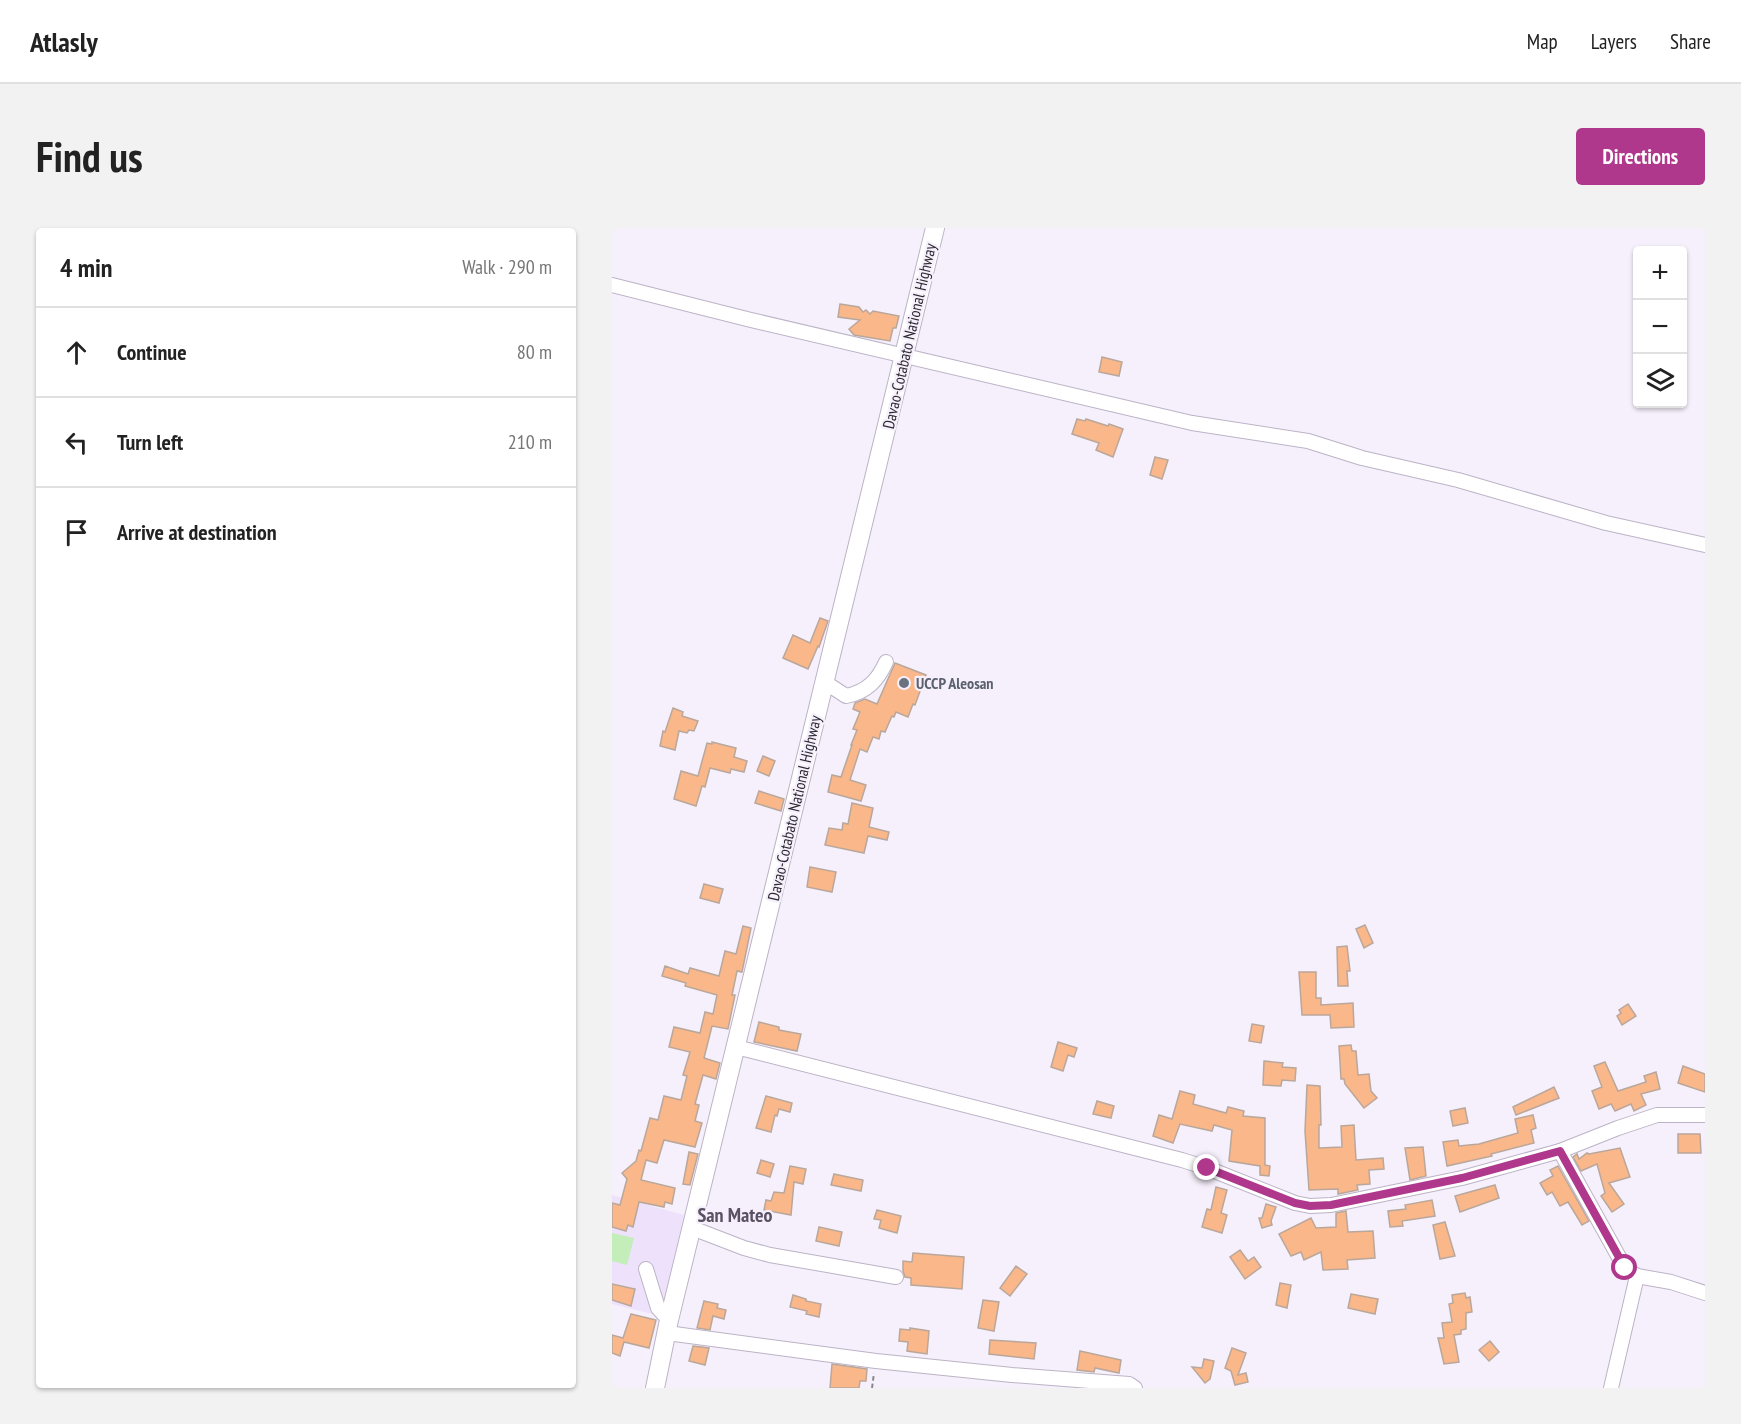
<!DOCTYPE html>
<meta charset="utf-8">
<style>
:root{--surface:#fff;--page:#f2f2f2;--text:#222;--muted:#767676;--line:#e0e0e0;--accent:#af388d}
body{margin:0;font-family:"PT Sans Narrow",sans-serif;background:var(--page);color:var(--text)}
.controls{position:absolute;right:18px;top:18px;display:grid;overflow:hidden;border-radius:6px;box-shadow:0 2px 4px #0004}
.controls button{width:54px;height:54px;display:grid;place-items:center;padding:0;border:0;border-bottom:2px solid var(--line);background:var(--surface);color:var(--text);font:30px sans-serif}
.stop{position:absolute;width:18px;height:18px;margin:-14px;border:4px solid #af388d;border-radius:50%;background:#fff}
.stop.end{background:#af388d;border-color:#fff;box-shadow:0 2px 6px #0008}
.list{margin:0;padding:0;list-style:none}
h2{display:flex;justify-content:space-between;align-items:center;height:78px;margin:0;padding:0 24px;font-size:26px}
h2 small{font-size:20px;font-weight:400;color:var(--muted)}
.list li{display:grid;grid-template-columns:39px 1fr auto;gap:18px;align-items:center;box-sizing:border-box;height:90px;padding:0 24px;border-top:2px solid var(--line)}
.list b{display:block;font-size:22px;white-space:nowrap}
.list em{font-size:20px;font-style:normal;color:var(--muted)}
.icon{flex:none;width:33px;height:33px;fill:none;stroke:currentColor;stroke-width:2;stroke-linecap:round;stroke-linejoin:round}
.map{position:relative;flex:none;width:1093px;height:1160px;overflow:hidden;border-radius:6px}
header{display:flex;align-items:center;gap:36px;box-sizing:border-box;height:84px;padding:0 30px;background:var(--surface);border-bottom:2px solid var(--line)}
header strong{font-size:28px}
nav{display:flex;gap:33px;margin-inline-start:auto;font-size:21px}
.intro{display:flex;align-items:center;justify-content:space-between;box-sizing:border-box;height:144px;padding:0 36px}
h1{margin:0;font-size:42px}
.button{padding:15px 27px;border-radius:6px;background:var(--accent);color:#fff;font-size:21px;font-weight:700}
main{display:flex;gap:36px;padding:0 36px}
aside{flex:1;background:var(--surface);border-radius:6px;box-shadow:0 2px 4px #0004}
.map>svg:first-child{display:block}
.built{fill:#eee1fc}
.green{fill:#c3edb9}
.building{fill:#f9b78a;stroke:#baa79b;stroke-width:1.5}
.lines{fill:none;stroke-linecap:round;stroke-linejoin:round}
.minor-casing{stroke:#bcb3c6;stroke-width:16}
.highway-casing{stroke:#bcb3c6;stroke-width:20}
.path{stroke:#8a858f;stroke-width:2;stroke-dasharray:4.5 3;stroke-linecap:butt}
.minor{stroke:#fff;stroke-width:14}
.highway{stroke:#fff;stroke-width:18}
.route{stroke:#af388d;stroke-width:8}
.worship-dot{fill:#6b7280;stroke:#f6f0fc;stroke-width:2}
.labels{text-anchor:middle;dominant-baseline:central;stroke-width:4.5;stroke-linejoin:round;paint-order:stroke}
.street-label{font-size:16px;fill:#2d2931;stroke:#f6f0fc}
.worship-label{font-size:16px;font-weight:bold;fill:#5b616d;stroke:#f6f0fc;text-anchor:start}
.quarter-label{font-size:20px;font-weight:bold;fill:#5a5263;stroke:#f6f0fc}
</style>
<header>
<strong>Atlasly</strong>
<nav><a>Map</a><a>Layers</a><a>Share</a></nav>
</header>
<div class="intro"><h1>Find us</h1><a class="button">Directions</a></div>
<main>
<aside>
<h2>4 min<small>Walk · 290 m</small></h2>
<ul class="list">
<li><svg class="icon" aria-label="ahead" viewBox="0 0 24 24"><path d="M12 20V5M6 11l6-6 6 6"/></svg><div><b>Continue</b></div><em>80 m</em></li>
<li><svg class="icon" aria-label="left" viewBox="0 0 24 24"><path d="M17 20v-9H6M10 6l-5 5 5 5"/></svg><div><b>Turn left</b></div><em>210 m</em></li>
<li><svg class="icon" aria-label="arrive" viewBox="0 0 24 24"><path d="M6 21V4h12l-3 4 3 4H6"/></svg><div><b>Arrive at destination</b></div></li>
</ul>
</aside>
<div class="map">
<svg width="1093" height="1160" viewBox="0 0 1093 1160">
<rect width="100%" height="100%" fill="#f6f0fc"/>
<path class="built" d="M0,967L72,987L48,1088L0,1076Z"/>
<path class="green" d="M0,1005L22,1010L15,1037L0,1033Z"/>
<g class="building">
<path d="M228,76L247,79L251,84L254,82L258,86L261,83L287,88L284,100H281L278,113L242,107L237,101L248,92L226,89Z"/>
<path d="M490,129L510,134L507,148L487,144Z"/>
<path d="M465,191L473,193L474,191L496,198L497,196L511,201L501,229L484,222L487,215L460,206Z"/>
<path d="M543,229L556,232L550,251L538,247Z"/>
<path d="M208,390L216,393L207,419L206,418L196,441L171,430L181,407L198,415Z"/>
<path d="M283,435L314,447L303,477L301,476L296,489L284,484L282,489L280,488L273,504L269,503L267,511L261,509L255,524L248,521L238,552L254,557L249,573L216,564L220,547L229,549L240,517H239L245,502L241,501L248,484L241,481L243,475L253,471L265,476Z"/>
<path d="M61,480L71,484L70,488L86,493L82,503L77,502L75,505L67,503L63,522L48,518L51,503L53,504Z"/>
<path d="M100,514L124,520L122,529L135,533L132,544L119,541L118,545L98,540L93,559L90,558L84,578L62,571L69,543L86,548L95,515L100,516Z"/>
<path d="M151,528L163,533L157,548L145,543Z"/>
<path d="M147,563L172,571L169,583L143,575Z"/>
<path d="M240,575L261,580L257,599L277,604L275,612L256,608L252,625L213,617L217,600L230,602L231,595L236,596Z"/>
<path d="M198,639L224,644L220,664L195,659Z"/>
<path d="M92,656L111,661L107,675L88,670Z"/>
<path d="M753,697L761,715L752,720L744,701Z"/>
<path d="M131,698L139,700L130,744L125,743L120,767H123L116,801L100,798L92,830L108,835L104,851L91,847L83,876L87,877L83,893L90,895L83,919L52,912L45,935L34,932L29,952L63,960L60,976L53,974L52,979L27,974L21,999L16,997L14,1003L0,999V975L8,977L15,951L10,945L24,933L27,922L29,923L38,890L46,892L52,868L69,872L75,848L71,847L78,824L57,819L62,799L88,805L93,784L101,786L105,767L73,758L74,755L50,748L53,738L76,746L78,740L107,748L113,723L124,726Z"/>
<path d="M735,718L738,743H735L736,758H726L725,719Z"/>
<path d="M687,744H704V770H709V777L741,775L742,799L719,800L718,787H690Z"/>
<path d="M1016,776L1024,788L1010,797L1005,788L1009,785L1007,782Z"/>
<path d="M147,794L167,799V802L189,806L185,823L142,814Z"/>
<path d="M640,796L652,798L649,815L637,813Z"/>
<path d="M446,814L465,820L462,829L456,827L451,843L439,839Z"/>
<path d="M739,817L740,823H744L746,847L757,846L759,863L765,870L752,880L733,856L732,851H729L727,818Z"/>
<path d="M652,833L671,835L670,839L684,840L683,853L670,852L669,858L651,857Z"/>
<path d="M993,834L1006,863L1034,854L1032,848L1044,844L1048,861L1029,866L1034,877L1022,883L1019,876L1003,883L999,876L987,881L980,863L990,859L982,838Z"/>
<path d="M1071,838L1093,846V864L1066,855Z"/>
<path d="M695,857L708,858L709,897H707V920L730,919L729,898L742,897L744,932L771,930L772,941L757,942L758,956L745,957L746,962L726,966V961L697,962L693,903Z"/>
<path d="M942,859L947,870L904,887L901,879Z"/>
<path d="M568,863L583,867L581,876L614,885L616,879L632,883L631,888L653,890V937L658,938L657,948L648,947V938L617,933L620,902L602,897L600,903L568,896L561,915L541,908L547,887L560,891Z"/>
<path d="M154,868L180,875L178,884L167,881L165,888L163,887L159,904L144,900Z"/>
<path d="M485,873L502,878L499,890L481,886Z"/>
<path d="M853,880L856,895L841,898L838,883Z"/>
<path d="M921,887L924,900L919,902L922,915L879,926L880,928L835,938L831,914L846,912L847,918L867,916L906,905L903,891Z"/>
<path d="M1066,906H1088L1089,925H1066Z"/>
<path d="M811,919L814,948L798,952L793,920Z"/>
<path d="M1008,920L1018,949L997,955L1012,976L1000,984L989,968L993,965L985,936L969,943L961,929L965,926L967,931L975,925L977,926Z"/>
<path d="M77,924L86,926L78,957L71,956Z"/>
<path d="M149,932L162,936L158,949L145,945Z"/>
<path d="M178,938L194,941L191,956L182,954L179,987L152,982L154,972L159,973L162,964L172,965Z"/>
<path d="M946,938L977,993L970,997L956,974L948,978L940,964L935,967L928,955L941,948L938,942Z"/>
<path d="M222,946L251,952L249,963L219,957Z"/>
<path d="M883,957L887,970L848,984L843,968Z"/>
<path d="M604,959L615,962L609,985L615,987L610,1005L590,999L595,981L599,982Z"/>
<path d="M820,972L823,988L790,993L791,998L778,999L776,983L794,981L793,977Z"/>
<path d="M654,976L664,979L659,993L660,997L650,1000L647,990H650Z"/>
<path d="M265,982L289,988L285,1005L267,1000L269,992L262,991Z"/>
<path d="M734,983L736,1004L761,1003L763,1030L735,1032L736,1041L711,1042L709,1024L692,1032L689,1024L679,1028L667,1006L699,990L704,1000L724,999V985Z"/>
<path d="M833,994L843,1028L828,1031L821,997Z"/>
<path d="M207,999L230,1004L227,1018L204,1013Z"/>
<path d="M628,1022L636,1033L642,1029L649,1039L633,1051L618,1029Z"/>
<path d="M301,1025L352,1029L350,1061L299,1057V1050L293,1049L291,1043V1033L300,1034Z"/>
<path d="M404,1038L415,1046L398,1068L388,1060Z"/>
<path d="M668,1055L679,1057L675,1080L664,1077Z"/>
<path d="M0,1056L23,1061L19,1078L0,1072Z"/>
<path d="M853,1065L854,1070L858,1069L860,1084L854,1085V1101L849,1102V1106L842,1107L847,1134L832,1136L826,1110H832L830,1095L840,1094L837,1076L841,1075L840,1067Z"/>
<path d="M739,1066L766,1071L763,1086L736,1080Z"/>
<path d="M181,1067L194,1071V1073L209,1076L207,1089L194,1086L195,1083L178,1079Z"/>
<path d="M371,1072L387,1074L382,1103L366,1100Z"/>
<path d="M92,1073L106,1076L105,1080L114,1082L112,1091L101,1088L98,1102L85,1100Z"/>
<path d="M19,1086L44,1092L37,1120L12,1114L8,1128L0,1125V1107L11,1110Z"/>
<path d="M298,1100L317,1103L315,1126L295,1123L296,1114L287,1113L288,1101L298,1102Z"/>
<path d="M378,1112L424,1115L422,1131L377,1126Z"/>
<path d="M878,1113L887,1124L877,1133L867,1122Z"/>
<path d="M81,1118L97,1120L93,1137L77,1133Z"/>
<path d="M620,1120L634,1125L626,1147L634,1145L636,1154L623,1157L619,1143L613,1140Z"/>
<path d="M468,1123L509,1132L507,1145L483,1140L482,1144L465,1142Z"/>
<path d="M592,1131L602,1133L598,1151L593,1155L580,1139L590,1140Z"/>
<path d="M220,1136L255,1141L254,1153H248L247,1160H218Z"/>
</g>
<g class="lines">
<defs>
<g id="minor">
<path d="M0,57L139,92L580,195L696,213L750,230L846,252L994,295L1093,317"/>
<path d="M211,453L234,468C255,464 266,452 274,434"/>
<path d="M124,819L570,932L595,940L683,975L698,978L719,977L850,950L948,923L1006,900L1045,887H1093"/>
<path d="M948,923L1013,1040L1025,1048L1059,1054L1093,1065"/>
<path d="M80,1000L132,1020L158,1027L284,1049"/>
<path d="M34,1041L46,1080L57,1092"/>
<path d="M55,1105L264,1133L400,1147L517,1156L523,1160"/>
<path d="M999,1160L1025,1048"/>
</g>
<path id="highway" d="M43,1160L57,1092L323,0"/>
</defs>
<use href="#minor" class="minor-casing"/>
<use href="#highway" class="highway-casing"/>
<path class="path" d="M260,1160L262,1145"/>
<use href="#minor" class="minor"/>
<use href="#highway" class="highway"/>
</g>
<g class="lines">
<path class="route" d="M595,940L683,975L698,978L719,977L850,950L948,923L1013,1040"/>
</g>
<circle class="worship-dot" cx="292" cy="455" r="6"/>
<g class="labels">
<g class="street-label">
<text transform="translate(297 108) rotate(-77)">Davao-Cotabato National Highway</text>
<text transform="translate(182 580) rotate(-77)">Davao-Cotabato National Highway</text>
</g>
<g class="worship-label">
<text x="304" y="455">UCCP Aleosan</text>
</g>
<g class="quarter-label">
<text x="123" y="987">San Mateo</text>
</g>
</g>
</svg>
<div class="controls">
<button>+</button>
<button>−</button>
<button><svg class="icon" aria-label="layers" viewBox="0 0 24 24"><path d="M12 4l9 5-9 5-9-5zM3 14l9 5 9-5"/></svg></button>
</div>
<div class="stop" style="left:1013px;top:1040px"></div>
<div class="stop end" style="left:595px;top:940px"></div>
</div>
</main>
